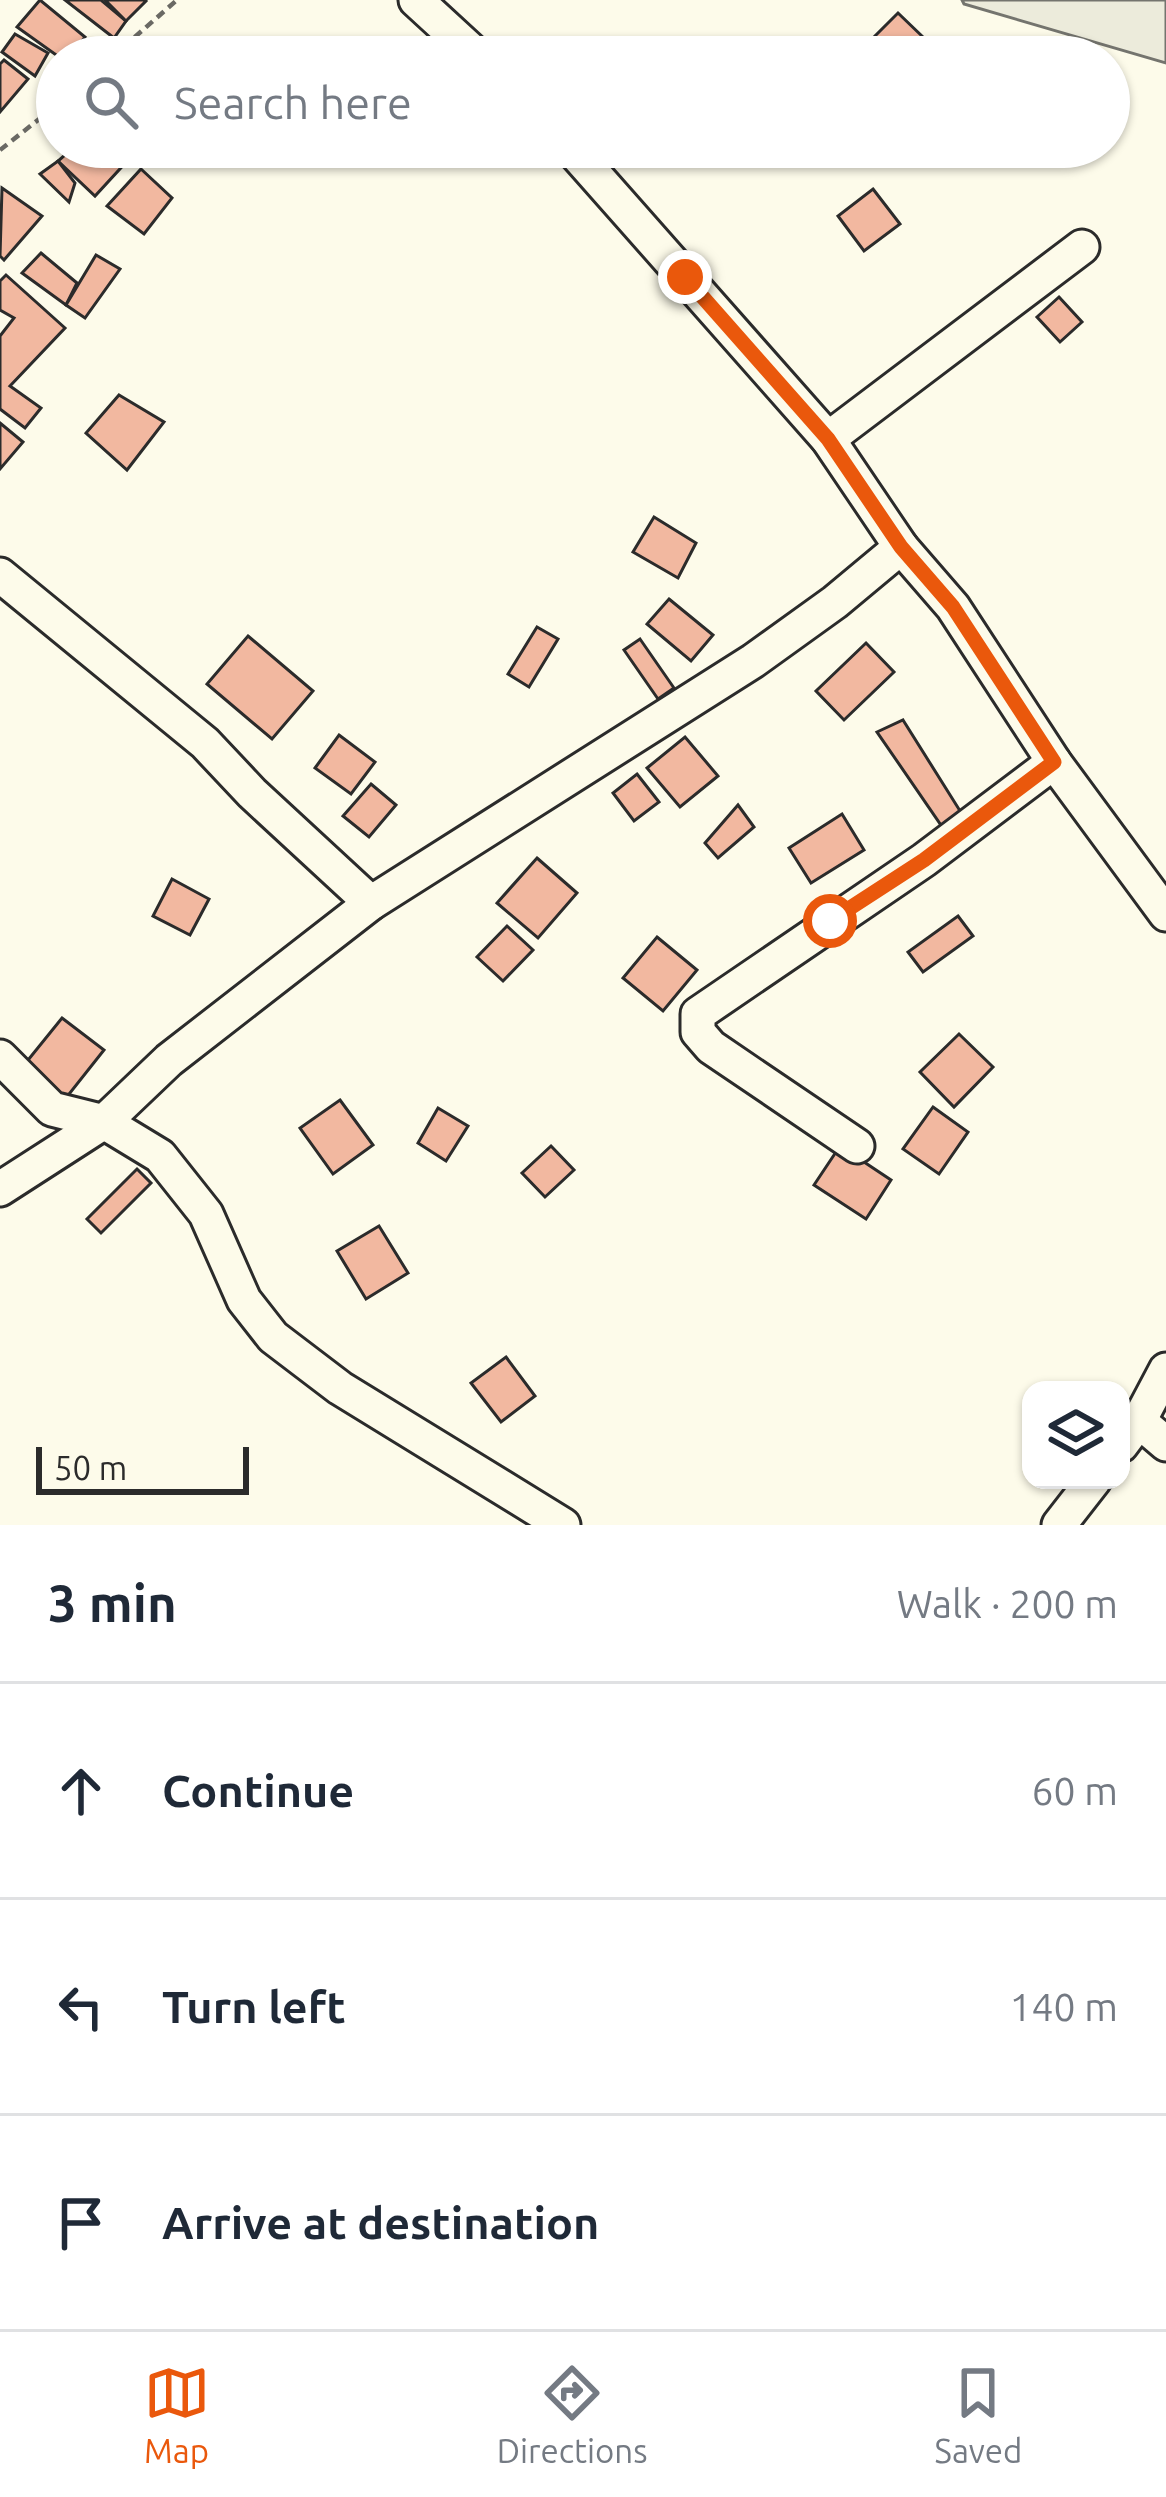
<!DOCTYPE html>
<meta charset="utf-8">
<style>
:root{--surface:#fff;--page:#f2f2f3;--text:#1f2937;--muted:#747a83;--line:#e0e1e3;--accent:#ea580c}
body{margin:0;font-family:Ubuntu,sans-serif;background:var(--page);color:var(--text)}
.controls{position:absolute;right:36px;bottom:36px;display:grid;overflow:hidden;border-radius:24px;box-shadow:0 3px 9px #0004}
.controls button{width:108px;height:108px;display:grid;place-items:center;padding:0;border:0;border-bottom:3px solid var(--line);background:var(--surface);color:var(--text);font:60px sans-serif}
.scale{position:absolute;left:36px;bottom:30px;width:213px;box-sizing:border-box;padding-left:12px;border:6px solid #2b2b2b;border-top:0;font-size:33px;line-height:42px;white-space:nowrap;color:#2b2b2b;-webkit-text-stroke:9px #fdfbea;paint-order:stroke}
.stop{position:absolute;width:36px;height:36px;margin:-27px;border:9px solid #ea580c;border-radius:50%;background:#fff}
.stop.end{background:#ea580c;border-color:#fff;box-shadow:0 3px 12px #0008}
.list{margin:0;padding:0;list-style:none}
h2{display:flex;justify-content:space-between;align-items:center;height:156px;margin:0;padding:0 48px;font-size:51px}
h2 small{font-size:39px;font-weight:400;color:var(--muted)}
.list li{display:grid;grid-template-columns:78px 1fr auto;gap:36px;align-items:center;box-sizing:border-box;height:216px;padding:0 48px;border-top:3px solid var(--line)}
.list b{display:block;font-size:45px;white-space:nowrap}
.list em{font-size:39px;font-style:normal;color:var(--muted)}
.icon{flex:none;width:66px;height:66px;fill:none;stroke:currentColor;stroke-width:2;stroke-linecap:round;stroke-linejoin:round}
.map{position:relative;flex:none;width:1166px;height:1525px;overflow:hidden}
.search{position:absolute;background:var(--surface);box-shadow:0 3px 9px #0004;left:36px;right:36px;top:36px;height:132px;display:flex;align-items:center;gap:30px;box-sizing:border-box;padding:0 42px;border-radius:66px;color:var(--muted);font-size:45px}
.sheet{height:804px;background:var(--surface)}
nav{display:flex;justify-content:space-around;align-items:center;box-sizing:border-box;height:168px;border-top:3px solid var(--line);background:var(--surface);font-size:33px;color:var(--muted)}
nav a{display:grid;justify-items:center;gap:6px}
nav .on{color:var(--accent)}
.map>svg:first-child{display:block}
.green{fill:#ecebdb;stroke:#74746e;stroke-width:3}
.building{fill:#f2b8a0;stroke:#2b2b2b;stroke-width:3}
.lines{fill:none;stroke-linecap:round;stroke-linejoin:round}
.minor-casing{stroke:#2b2b2b;stroke-width:39}
.path{stroke:#6a6964;stroke-width:4.5;stroke-dasharray:9 6;stroke-linecap:butt}
.minor{stroke:#fdfbea;stroke-width:33}
.route{stroke:#ea580c;stroke-width:15}
</style>
<div class="map">
<svg width="1166" height="1525" viewBox="0 0 1166 1525">
<rect width="100%" height="100%" fill="#fdfbea"/>
<path class="green" d="M962,0H1166V63L964,4Z"/>
<g class="building">
<path d="M40,0L85,37L70,57H59L17,27Z"/>
<path d="M65,0H101L126,21L114,38Z"/>
<path d="M105,0H145L146,1L126,21Z"/>
<path d="M898,13L924,38L906,57H876L865,46Z"/>
<path d="M15,34L48,53L35,76L2,52Z"/>
<path d="M4,60L28,79L0,112V64Z"/>
<path d="M74,147H116L129,159L95,196L58,161Z"/>
<path d="M58,161L75,183L69,202L40,174Z"/>
<path d="M141,169L172,198L144,234L107,206Z"/>
<path d="M2,188L42,216L4,260L0,256Z"/>
<path d="M873,189L900,224L864,251L838,216Z"/>
<path d="M41,253L77,283L66,305L22,273Z"/>
<path d="M96,255L120,269L85,318L66,305Z"/>
<path d="M6,275L65,328L10,386L41,408L25,428L0,409V336L14,318L0,310V281Z"/>
<path d="M1059,297L1082,322L1060,342L1037,317Z"/>
<path d="M119,395L164,422L127,470L86,433Z"/>
<path d="M0,423L23,442L0,469Z"/>
<path d="M654,517L696,543L678,578L633,552Z"/>
<path d="M669,599L713,635L691,661L647,624Z"/>
<path d="M537,627L558,639L529,687L508,674Z"/>
<path d="M248,636L313,691L272,739L207,684Z"/>
<path d="M640,639L674,688L658,699L624,650Z"/>
<path d="M866,643L894,672L844,720L816,691Z"/>
<path d="M903,720L962,814L943,828L877,732Z"/>
<path d="M339,735L375,762L351,794L315,768Z"/>
<path d="M685,737L718,776L680,807L647,768Z"/>
<path d="M637,774L659,802L634,821L613,793Z"/>
<path d="M371,784L396,805L369,837L343,816Z"/>
<path d="M738,805L754,827L718,858L705,843Z"/>
<path d="M842,814L864,850L811,883L789,848Z"/>
<path d="M537,858L577,893L538,938L497,903Z"/>
<path d="M172,879L209,899L190,935L153,916Z"/>
<path d="M958,916L973,936L923,972L908,952Z"/>
<path d="M507,926L533,950L503,981L477,957Z"/>
<path d="M657,937L697,970L663,1011L623,978Z"/>
<path d="M62,1018L104,1050L66,1098L24,1065Z"/>
<path d="M959,1034L993,1067L954,1107L920,1072Z"/>
<path d="M340,1100L373,1145L333,1174L300,1128Z"/>
<path d="M933,1107L968,1132L939,1174L903,1149Z"/>
<path d="M438,1108L468,1126L446,1161L418,1143Z"/>
<path d="M551,1146L574,1170L545,1197L522,1173Z"/>
<path d="M840,1146L891,1180L866,1219L814,1185Z"/>
<path d="M137,1169L151,1183L101,1233L87,1219Z"/>
<path d="M379,1226L408,1273L366,1299L337,1251Z"/>
<path d="M506,1357L535,1396L501,1422L471,1383Z"/>
</g>
<g class="lines">
<defs>
<g id="minor">
<path d="M416,0L478,57"/>
<path d="M570,147L828,439L901,547"/>
<path d="M828,439L1082,247"/>
<path d="M0,575L205,743L252,793L371,903"/>
<path d="M0,1057L52,1109L104,1122L160,1156L206,1214L244,1300L273,1337L340,1388L563,1525"/>
<path d="M857,1146L711,1047L698,1032V1014L924,860L1054,762"/>
<path d="M0,1189L104,1122L169,1060L371,903L753,661L835,602L901,547L953,607L1054,762L1166,914"/>
<path d="M1139,1421L1166,1444"/>
<path d="M1121,1445L1139,1421L1166,1370"/>
<path d="M1059,1525L1094,1480"/>
</g>
</defs>
<use href="#minor" class="minor-casing"/>
<g class="path">
<path d="M112,57L177,0"/>
<path d="M0,150L57,105"/>
</g>
<use href="#minor" class="minor"/>
</g>
<g class="lines">
<path class="route" d="M685,277L828,439L901,547L953,607L1054,762L924,860L830,921"/>
</g>
</svg>
<div class="controls">
<button><svg class="icon" aria-label="layers" viewBox="0 0 24 24"><path d="M12 4l9 5-9 5-9-5zM3 14l9 5 9-5"/></svg></button>
</div>
<div class="scale">50 m</div>
<div class="stop" style="left:830px;top:921px"></div>
<div class="stop end" style="left:685px;top:277px"></div>
<div class="search"><svg class="icon" aria-label="search" viewBox="0 0 24 24"><circle cx="10" cy="10" r="6"/><path d="M15 15l6 6"/></svg>Search here</div>
</div>
<section class="sheet">
<h2>3 min<small>Walk · 200 m</small></h2>
<ul class="list">
<li><svg class="icon" aria-label="ahead" viewBox="0 0 24 24"><path d="M12 20V5M6 11l6-6 6 6"/></svg><div><b>Continue</b></div><em>60 m</em></li>
<li><svg class="icon" aria-label="left" viewBox="0 0 24 24"><path d="M17 20v-9H6M10 6l-5 5 5 5"/></svg><div><b>Turn left</b></div><em>140 m</em></li>
<li><svg class="icon" aria-label="arrive" viewBox="0 0 24 24"><path d="M6 21V4h12l-3 4 3 4H6"/></svg><div><b>Arrive at destination</b></div></li>
</ul>
</section>
<nav>
<a class="on"><svg class="icon" aria-label="map" viewBox="0 0 24 24"><path d="M3 6l6-2 6 2 6-2v14l-6 2-6-2-6 2zM9 4v14M15 6v14"/></svg>Map</a>
<a><svg class="icon" aria-label="directions" viewBox="0 0 24 24"><path d="M12 3l9 9-9 9-9-9zM9 14v-3h6M13 9l2 2-2 2"/></svg>Directions</a>
<a><svg class="icon" aria-label="saved" viewBox="0 0 24 24"><path d="M7 4h10v16l-5-4-5 4z"/></svg>Saved</a>
</nav>
